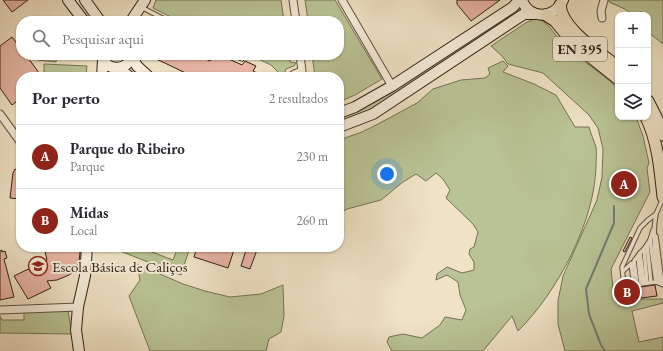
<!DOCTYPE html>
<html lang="pt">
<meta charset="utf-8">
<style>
:root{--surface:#fff;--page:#f7f7f7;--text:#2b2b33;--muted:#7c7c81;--line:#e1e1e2;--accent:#8f2418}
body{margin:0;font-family:"EB Garamond",serif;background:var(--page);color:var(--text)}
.controls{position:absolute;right:12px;top:12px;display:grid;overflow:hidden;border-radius:8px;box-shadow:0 1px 3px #0004}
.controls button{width:36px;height:36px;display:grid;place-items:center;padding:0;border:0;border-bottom:1px solid var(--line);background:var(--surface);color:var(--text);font:20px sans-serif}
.you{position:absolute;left:387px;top:174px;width:14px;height:14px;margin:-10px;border:3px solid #fff;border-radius:50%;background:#1a73e8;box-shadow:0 0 0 6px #1a73e833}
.badge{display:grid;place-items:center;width:26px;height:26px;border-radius:50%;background:var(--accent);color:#fff;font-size:13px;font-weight:700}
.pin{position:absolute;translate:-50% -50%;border:2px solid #fff;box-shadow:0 1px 4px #0006}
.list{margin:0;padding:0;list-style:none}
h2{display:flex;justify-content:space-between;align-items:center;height:52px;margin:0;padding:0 16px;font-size:17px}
h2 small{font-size:13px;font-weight:400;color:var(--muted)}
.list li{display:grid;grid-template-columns:26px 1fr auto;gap:12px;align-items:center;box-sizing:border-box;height:64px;padding:0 16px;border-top:1px solid var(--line)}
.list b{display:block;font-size:15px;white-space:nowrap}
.list p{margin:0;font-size:13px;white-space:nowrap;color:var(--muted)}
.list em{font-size:13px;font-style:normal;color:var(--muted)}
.icon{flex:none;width:22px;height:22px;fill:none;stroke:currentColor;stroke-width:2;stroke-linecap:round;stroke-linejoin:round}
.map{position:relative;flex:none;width:663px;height:351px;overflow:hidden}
.search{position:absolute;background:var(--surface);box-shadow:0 1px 3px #0004;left:16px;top:16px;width:328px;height:44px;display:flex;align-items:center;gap:10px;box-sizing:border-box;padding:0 14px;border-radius:16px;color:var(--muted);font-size:15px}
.panel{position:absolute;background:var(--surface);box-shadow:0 1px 3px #0004;left:16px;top:72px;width:328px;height:180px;border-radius:16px}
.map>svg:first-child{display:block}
.green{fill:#b9c395;stroke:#747254}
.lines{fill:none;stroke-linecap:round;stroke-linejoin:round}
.stream{stroke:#6f7e75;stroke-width:2}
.building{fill:#e8b4a4;stroke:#2e2013}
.lane-casing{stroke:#5e5040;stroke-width:5.5}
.street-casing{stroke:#5e5040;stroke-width:9}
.secondary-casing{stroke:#2e2013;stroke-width:12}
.primary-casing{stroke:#2e2013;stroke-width:13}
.lane{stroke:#f5ecd9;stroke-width:3.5}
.street{stroke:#f5ecd9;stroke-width:7}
.secondary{stroke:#f5ecd9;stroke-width:10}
.primary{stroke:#efe2c5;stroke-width:11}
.labels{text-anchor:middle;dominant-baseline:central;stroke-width:4;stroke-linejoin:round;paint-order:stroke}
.shield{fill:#f5ecd9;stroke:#6a5d4e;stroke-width:1}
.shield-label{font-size:14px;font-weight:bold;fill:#2e2013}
.poi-label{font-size:15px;fill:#2e2013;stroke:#f5ecd9;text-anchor:start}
</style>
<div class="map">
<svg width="663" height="351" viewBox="0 0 663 351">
<rect width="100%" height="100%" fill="#efe2c5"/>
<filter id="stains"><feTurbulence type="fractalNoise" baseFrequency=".005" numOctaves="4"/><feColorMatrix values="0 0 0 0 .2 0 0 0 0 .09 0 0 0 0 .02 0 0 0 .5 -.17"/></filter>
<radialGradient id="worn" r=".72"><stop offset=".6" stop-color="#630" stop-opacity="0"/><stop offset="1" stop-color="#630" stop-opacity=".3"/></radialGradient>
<g class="green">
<path d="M156,0H281L284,21H179L153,8Z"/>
<path d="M305,0H335L382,79L355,95L339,102V77H297L315,76L312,55H339V21H308Z"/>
<path d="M608,0H663V44L648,32V15H632L627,10L609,2Z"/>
<path d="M521,6L523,10L385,102L369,110L339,123V118L354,113L382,98Z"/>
<path d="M535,19C547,20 551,30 558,38C575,58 600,70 618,89V117H636L643,136L649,163L647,168L650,192L611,269L614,299H663V303L632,311L639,342L663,337V351H565L558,324V301L563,276L597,200L602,177L603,149L598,128L589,115L543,73L508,64L502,56L491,46L527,22Z"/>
<path d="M38,55H57L56,62L37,60Z"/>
<path d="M109,55H125L119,60L112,59Z"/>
<path d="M250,55H289L290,62L296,63L294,66L286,69L283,77L271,65Z"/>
<path d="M503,61L508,66L503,72L534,84L556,95L575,127H589C591,134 594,141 596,147C597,153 596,160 596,166C595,221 557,293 518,331L512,316L483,351H392L387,342L389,337L403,334L422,338L440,325L445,317L462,320L466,310L460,295L458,282L447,275L436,280L437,274L447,267L462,273L474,270V262L469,254L470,249L474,247L478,232L473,224L446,198L450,190L443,179L436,173L426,181L416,174L403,182L381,200L347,209L339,214V140L362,132L378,124L417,103L433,89L461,80L485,78L490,74L488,68Z"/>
<path d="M44,64L87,66L86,77H44Z"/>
<path d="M110,247H139L173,260L178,247H190L181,275Z"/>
<path d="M137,264L183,284L205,291L230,297L261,294L283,285L284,316L281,332L269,339L266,351H150L129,296L140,280Z"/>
<path d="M68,311L72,334L0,333V316L2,320H24V312Z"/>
</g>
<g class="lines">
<path class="stream" d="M605,351L601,345L589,314L586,289L614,223V206"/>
</g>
<g class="building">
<path d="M3,0H28L12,12Z"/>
<path d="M457,0H500L471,21L457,4Z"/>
<path d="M12,37L21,49V55H26L42,77H21V98L12,105L0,88V46Z"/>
<path d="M148,55H198L210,61L214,55H220L242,65L245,61L256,66L253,71L265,77H194Z"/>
<path d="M15,169L21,173V199L10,198L13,173Z"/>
<path d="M630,237L632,238L625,252L623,251Z"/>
<path d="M44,247H79L80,253L79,262L73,272L69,275L57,280L47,281L51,288L28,299L14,276L47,260Z"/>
<path d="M197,247H235L228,268L194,257Z"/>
<path d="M247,247H258L250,269L241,266Z"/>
<path d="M2,250V252L5,251L7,258L4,259L14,297L0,300V251Z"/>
<path d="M655,285L657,296L641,298L640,294L622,297L621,288L624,289Z"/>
</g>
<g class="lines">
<defs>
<g id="lane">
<path d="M141,7L168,21"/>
<path d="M232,55L242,59"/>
<path d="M663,198L656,214L648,220L640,228L622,267L624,286L656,282L663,285"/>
<path d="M656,214C652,236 655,257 659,280L661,283"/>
<path d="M653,230L650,240L656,282"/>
<path d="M656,236L662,283"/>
<path d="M647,245L651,282"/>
<path d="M644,249L640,253L644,283"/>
<path d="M638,257L641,284"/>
<path d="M631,264L634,285"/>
<path d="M623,271L632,263"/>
<path d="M647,283L644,249L650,240"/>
<path d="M637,284L634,261L640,253"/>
</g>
<g id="street">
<path d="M293,0L296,21"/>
<path d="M342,0L392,86"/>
<path d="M602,18L601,11L604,0"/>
<path d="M290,77L294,74L302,71L300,55"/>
<path d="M0,114L21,143"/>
<path d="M0,310L78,307"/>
</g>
<g id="secondary">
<path d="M68,0L84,21"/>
<path d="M85,0L100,21"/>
<path d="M522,0C529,20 555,19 563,0"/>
<path d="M131,21L145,0"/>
<path d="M102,55L107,65C118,71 129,67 132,55"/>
<path d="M132,56L137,66L149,77"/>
<path d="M118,68L130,77"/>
<path d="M102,77L103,59"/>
<path d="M339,113L355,107L392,86L513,7L519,0"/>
<path d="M339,127L373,114L524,14H535"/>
<path d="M79,351L76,330L78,307L85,276L87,247"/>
</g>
<g id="primary">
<path d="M560,5C562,30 600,52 618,67"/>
<path d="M546,15L555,21L573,43L618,79"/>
<path d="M648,101L657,119L663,135"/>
<path d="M646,117C658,142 660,169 663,197"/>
</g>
</defs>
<use href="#lane" class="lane-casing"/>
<use href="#street" class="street-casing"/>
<use href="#secondary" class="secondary-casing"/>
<use href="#primary" class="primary-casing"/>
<use href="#lane" class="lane"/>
<use href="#street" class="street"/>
<use href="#secondary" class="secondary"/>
<use href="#primary" class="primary"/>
</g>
<defs>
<symbol id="school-ring" viewBox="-11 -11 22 22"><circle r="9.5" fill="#f5ecd9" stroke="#8f2418" stroke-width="1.5"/><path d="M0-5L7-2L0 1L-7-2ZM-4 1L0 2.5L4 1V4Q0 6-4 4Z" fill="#8f2418"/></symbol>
</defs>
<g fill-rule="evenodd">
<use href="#school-ring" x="27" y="255" width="22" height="22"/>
</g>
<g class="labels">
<rect class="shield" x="553" y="37" width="54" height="24" rx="3"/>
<g class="shield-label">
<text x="580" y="49">EN 395</text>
</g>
<g class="poi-label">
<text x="52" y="266">Escola Básica de Caliços</text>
</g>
</g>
<rect width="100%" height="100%" filter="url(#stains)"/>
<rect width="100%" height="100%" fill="url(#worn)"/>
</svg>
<div class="controls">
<button>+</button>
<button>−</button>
<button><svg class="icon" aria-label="layers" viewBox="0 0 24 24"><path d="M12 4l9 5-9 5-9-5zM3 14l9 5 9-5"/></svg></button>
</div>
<div class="you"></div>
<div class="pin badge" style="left:624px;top:184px">A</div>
<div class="pin badge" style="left:627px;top:292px">B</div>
<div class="search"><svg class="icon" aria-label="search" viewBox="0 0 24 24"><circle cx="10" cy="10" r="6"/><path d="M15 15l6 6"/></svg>Pesquisar aqui</div>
<section class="panel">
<h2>Por perto<small>2 resultados</small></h2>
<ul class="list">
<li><span class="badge">A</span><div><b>Parque do Ribeiro</b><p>Parque</p></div><em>230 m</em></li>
<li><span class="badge">B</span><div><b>Midas</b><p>Local</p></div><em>260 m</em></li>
</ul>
</section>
</div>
